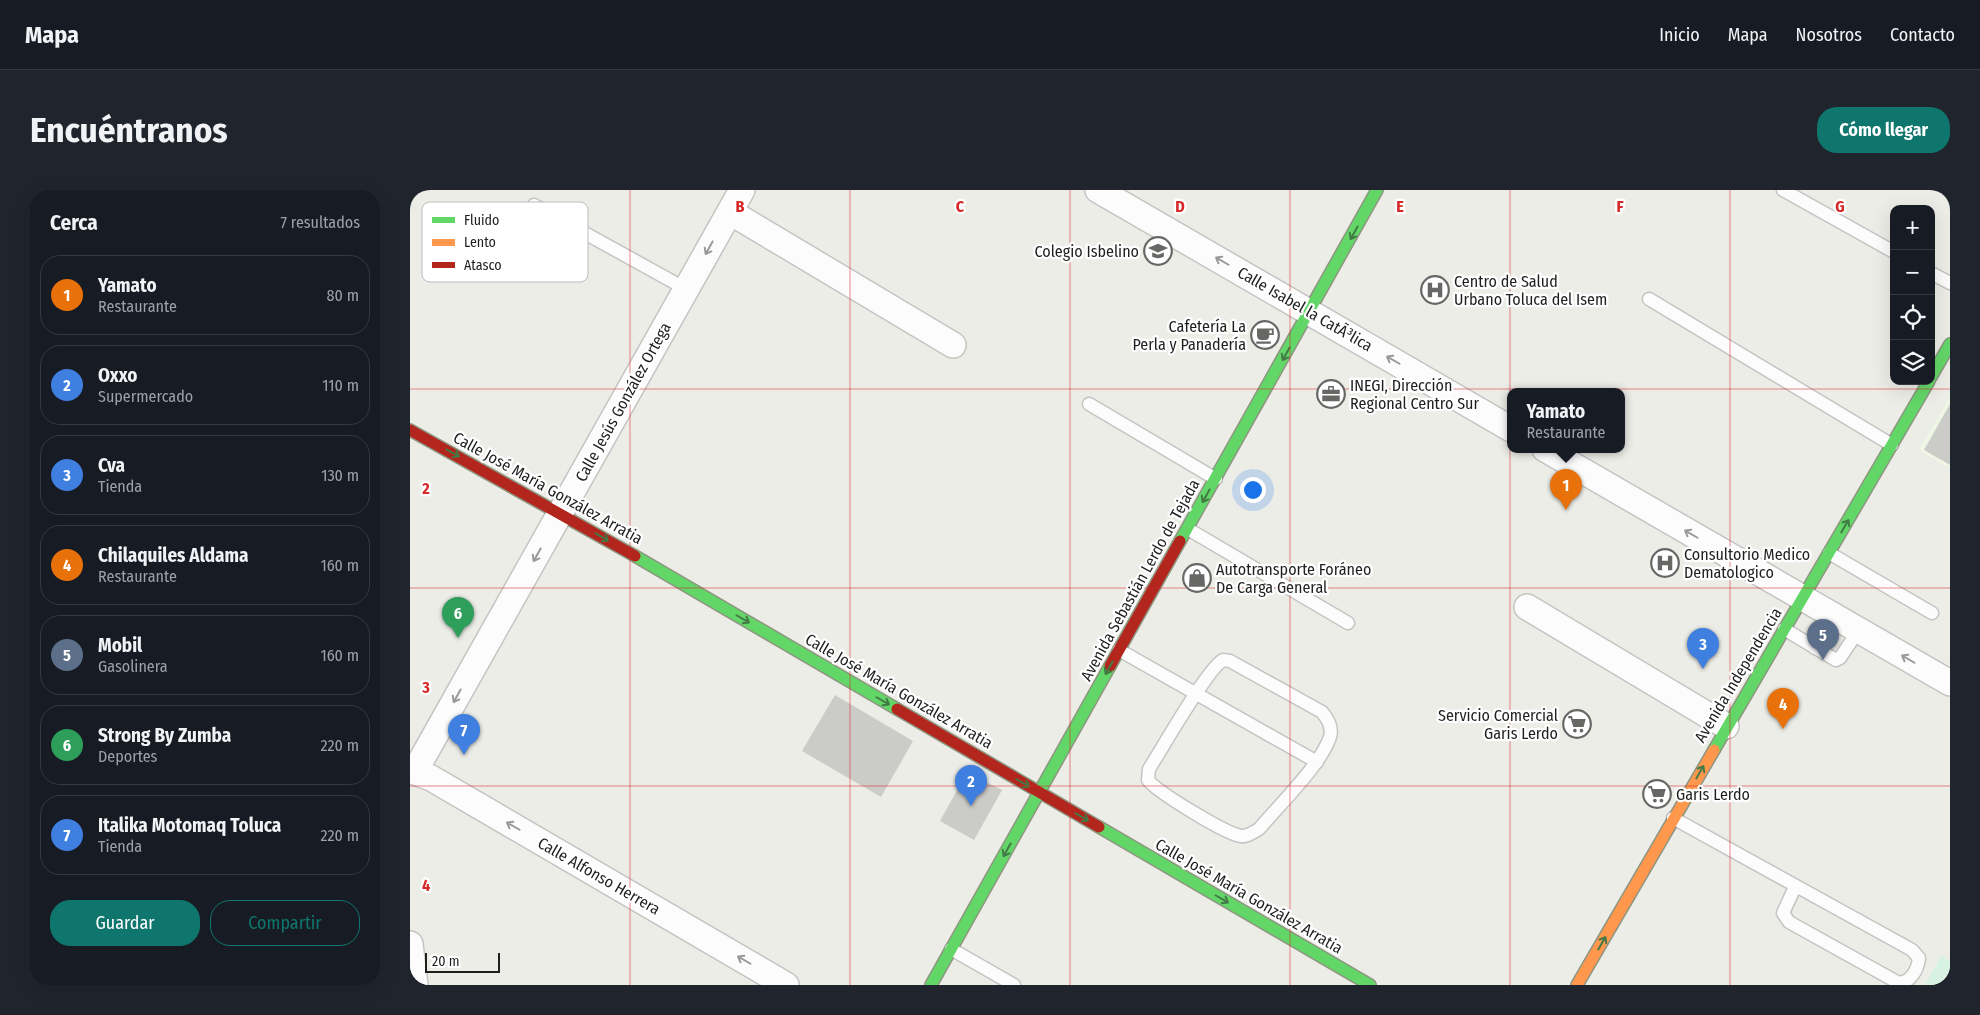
<!DOCTYPE html>
<html lang="es">
<meta charset="utf-8">
<style>
:root{--surface:#171b24;--page:#20242c;--text:#f1f3f6;--muted:#9ea1a6;--line:#363941;--accent:#0f766e}
body{margin:0;font-family:"Fira Sans Condensed",sans-serif;background:var(--page);color:var(--text)}
.controls{position:absolute;right:15px;top:15px;display:grid;overflow:hidden;border-radius:10px;box-shadow:0 5px 20px #0002}
.controls button{width:45px;height:45px;display:grid;place-items:center;padding:0;border:0;border-bottom:1px solid var(--line);background:var(--surface);color:var(--text);font:25px sans-serif}
.scale{position:absolute;left:15px;bottom:12px;width:75px;box-sizing:border-box;padding-left:5px;border:2px solid #1f1f1f;border-top:0;font-size:14px;line-height:18px;white-space:nowrap;color:#1f1f1f;-webkit-text-stroke:4px #fff;paint-order:stroke}
.you{position:absolute;left:842px;top:299px;width:18px;height:18px;margin:-12px;border:4px solid #fff;border-radius:50%;background:#1a73e8;box-shadow:0 0 0 8px #1a73e833}
.badge{display:grid;place-items:center;width:32px;height:32px;border-radius:50%;background:var(--accent);color:#fff;font-size:16px;font-weight:700}
.pin{position:absolute;translate:-50% -41px;filter:drop-shadow(0 1px 2px #0008)}
.pin::after{content:'';position:absolute;top:26px;width:18px;height:15px;background:inherit;clip-path:polygon(0 0,100% 0,50% 100%)}
.popup{position:absolute;left:1097px;top:198px;width:118px;height:65px;box-sizing:border-box;display:grid;place-content:center;border-radius:10px;background:var(--surface);filter:drop-shadow(0 1px 4px #0005);font-size:16px;white-space:nowrap;color:var(--muted)}
.popup b{font-size:19px;color:var(--text)}
.popup::after{content:'';position:absolute;left:50%;top:100%;margin-left:-10px;border:10px solid transparent;border-top-color:var(--surface)}
.list{margin:0;padding:0;list-style:none}
h2{display:flex;justify-content:space-between;align-items:center;height:65px;margin:0;padding:0 20px;font-size:21px}
h2 small{font-size:16px;font-weight:400;color:var(--muted)}
.list li{display:grid;grid-template-columns:32px 1fr auto;gap:15px;align-items:center;box-sizing:border-box;height:80px;margin:0 10px 10px;padding:0 10px;border:1px solid var(--line);border-radius:20px}
.list b{display:block;font-size:19px;white-space:nowrap}
.list p{margin:0;font-size:16px;white-space:nowrap;color:var(--muted)}
.list em{font-size:16px;font-style:normal;color:var(--muted)}
.actions{display:flex;gap:10px;padding:15px 20px}
.actions a{flex:1;padding:11px 0;border:1px solid var(--accent);border-radius:20px;text-align:center;font-size:18px;color:var(--accent)}
.actions .main{background:var(--accent);color:#fff}
.icon{flex:none;width:28px;height:28px;fill:none;stroke:currentColor;stroke-width:2;stroke-linecap:round;stroke-linejoin:round}
.map{position:relative;flex:none;width:1540px;height:795px;overflow:hidden;border-radius:20px}
header{display:flex;align-items:center;gap:30px;box-sizing:border-box;height:70px;padding:0 25px;background:var(--surface);border-bottom:1px solid var(--line)}
header strong{font-size:24px}
nav{display:flex;gap:28px;margin-inline-start:auto;font-size:18px}
.intro{display:flex;align-items:center;justify-content:space-between;box-sizing:border-box;height:120px;padding:0 30px}
h1{margin:0;font-size:35px}
.button{padding:12px 22px;border-radius:20px;background:var(--accent);color:#fff;font-size:18px;font-weight:700}
main{display:flex;gap:30px;padding:0 30px}
aside{flex:1;background:var(--surface);border-radius:20px;box-shadow:0 5px 20px #0002}
.map>svg:first-child{display:block}
.education{fill:#f0f6e4}
.park{fill:#d8f2e1}
.building{fill:#cbcbc7}
.lines{fill:none;stroke-linecap:round;stroke-linejoin:round}
.lane-casing{stroke:#c4c4c2;stroke-width:15}
.street-casing{stroke:#c4c4c2;stroke-width:28}
.fast-casing{stroke:#8d9681;stroke-width:14}
.slow-casing{stroke:#8d9681;stroke-width:14}
.jam-casing{stroke:#8d9681;stroke-width:14}
.lane{stroke:#fcfcfc;stroke-width:12}
.street{stroke:#fcfcfc;stroke-width:25}
.fast{stroke:#63d668;stroke-width:11}
.slow{stroke:#ff974d;stroke-width:11}
.jam{stroke:#b3261e;stroke-width:11}
.oneway{stroke:#417a44}
.oneway2{stroke:#999}
.grid{fill:none;stroke:#d62828;stroke-width:1;stroke-opacity:0.55}
.labels{text-anchor:middle;dominant-baseline:central;stroke-width:4.5;stroke-linejoin:round;paint-order:stroke}
.poi-label{font-size:16px;fill:#1f1f1f;stroke:#fff;text-anchor:start}
.street-label{font-size:16px;fill:#1f1f1f;stroke:#fff}
.key{fill:#fff;stroke:#bcbcbc;stroke-width:1}
.key-label{font-size:14px;fill:#1f1f1f}
.grid-label{font-size:16px;text-anchor:middle;font-weight:bold;fill:#d62828;stroke:#fff;stroke-width:4.5;stroke-linejoin:round;paint-order:stroke}
</style>
<header>
<strong>Mapa</strong>
<nav><a>Inicio</a><a>Mapa</a><a>Nosotros</a><a>Contacto</a></nav>
</header>
<div class="intro"><h1>Encuéntranos</h1><a class="button">Cómo llegar</a></div>
<main>
<aside>
<h2>Cerca<small>7 resultados</small></h2>
<ul class="list">
<li><span class="badge" style="background:#e8710a">1</span><div><b>Yamato</b><p>Restaurante</p></div><em>80 m</em></li>
<li><span class="badge" style="background:#3f7fe0">2</span><div><b>Oxxo</b><p>Supermercado</p></div><em>110 m</em></li>
<li><span class="badge" style="background:#3f7fe0">3</span><div><b>Cva</b><p>Tienda</p></div><em>130 m</em></li>
<li><span class="badge" style="background:#e8710a">4</span><div><b>Chilaquiles Aldama</b><p>Restaurante</p></div><em>160 m</em></li>
<li><span class="badge" style="background:#5c6f8a">5</span><div><b>Mobil</b><p>Gasolinera</p></div><em>160 m</em></li>
<li><span class="badge" style="background:#2e9e5b">6</span><div><b>Strong By Zumba</b><p>Deportes</p></div><em>220 m</em></li>
<li><span class="badge" style="background:#3f7fe0">7</span><div><b>Italika Motomaq Toluca</b><p>Tienda</p></div><em>220 m</em></li>
</ul>
<div class="actions"><a class="main">Guardar</a><a>Compartir</a></div>
</aside>
<div class="map">
<svg width="1540" height="795" viewBox="0 0 1540 795">
<rect width="100%" height="100%" fill="#edede8"/>
<path class="education" d="M1540,207V278L1509,260Z"/>
<path class="park" d="M1531,766L1540,771V795H1515Z"/>
<g class="building">
<path d="M1540,214V275L1514,260Z"/>
<path d="M425,505L503,551L471,607L392,561Z"/>
<path d="M557,582L592,600L564,650L530,631Z"/>
</g>
<g class="lines">
<defs>
<g id="lane">
<path d="M1373,0L1484,62"/>
<path d="M124,15L276,99"/>
<path d="M1521,83L1540,93"/>
<path d="M1239,109L1482,255"/>
<path d="M679,214L806,289"/>
<path d="M778,339L938,433"/>
<path d="M1419,363L1522,423"/>
<path d="M1374,439L1426,470L1430,468L1448,441"/>
<path d="M1405,458L1424,427"/>
<path d="M709,460L907,572"/>
<path d="M813,470L820,471L912,522C918,529 923,537 920,547C910,576 869,615 849,639C843,642 838,647 831,646C816,644 747,602 738,590L739,579C752,559 797,479 813,470Z"/>
<path d="M1263,628L1502,760L1509,768C1508,780 1499,795 1487,792L1379,732L1373,723L1385,697"/>
<path d="M541,759L604,795"/>
</g>
<g id="street">
<path d="M688,0L1101,239"/>
<path d="M320,22L543,155"/>
<path d="M1135,259L1540,493"/>
<path d="M1117,417L1316,536"/>
<path d="M0,580L21,588L376,795"/>
<path d="M5,581L332,0"/>
<path d="M0,754L5,795"/>
</g>
<g id="fast">
<path d="M1521,187L1540,154"/>
<path d="M770,351L967,0"/>
<path d="M225,366L487,519"/>
<path d="M1304,560L1519,191"/>
<path d="M689,637L960,795"/>
<path d="M521,795L700,476"/>
</g>
<path id="slow" d="M1167,795L1304,560"/>
<g id="jam">
<path d="M0,240L225,366"/>
<path d="M700,476L770,351"/>
<path d="M487,519L689,637"/>
</g>
</defs>
<use href="#lane" class="lane-casing"/>
<use href="#street" class="street-casing"/>
<use href="#fast" class="fast-casing"/>
<use href="#slow" class="slow-casing"/>
<use href="#jam" class="jam-casing"/>
<use href="#lane" class="lane"/>
<use href="#street" class="street"/>
<use href="#fast" class="fast"/>
<use href="#slow" class="slow"/>
<use href="#jam" class="jam"/>
</g>
<defs><path id="oneway-shaft" d="M-6 0H5M1.5-3L5.5 0L1.5 3" fill="none" stroke-width="1.6" stroke-linecap="round" stroke-linejoin="round" transform="scale(1.25)"/></defs>
<g class="oneway">
<use href="#oneway-shaft" transform="translate(944 43) rotate(119)"/>
<use href="#oneway-shaft" transform="translate(876 164) rotate(119)"/>
<use href="#oneway-shaft" transform="translate(43 263) rotate(29)"/>
<use href="#oneway-shaft" transform="translate(796 306) rotate(119)"/>
<use href="#oneway-shaft" transform="translate(1435 336) rotate(-60)"/>
<use href="#oneway-shaft" transform="translate(192 347) rotate(30)"/>
<use href="#oneway-shaft" transform="translate(333 429) rotate(30)"/>
<use href="#oneway-shaft" transform="translate(699 478) rotate(119)"/>
<use href="#oneway-shaft" transform="translate(473 511) rotate(30)"/>
<use href="#oneway-shaft" transform="translate(1290 582) rotate(-60)"/>
<use href="#oneway-shaft" transform="translate(613 593) rotate(30)"/>
<use href="#oneway-shaft" transform="translate(672 627) rotate(30)"/>
<use href="#oneway-shaft" transform="translate(597 660) rotate(119)"/>
<use href="#oneway-shaft" transform="translate(812 709) rotate(30)"/>
<use href="#oneway-shaft" transform="translate(1192 753) rotate(-60)"/>
</g>
<g class="oneway2">
<use href="#oneway-shaft" transform="translate(299 58) rotate(119)"/>
<use href="#oneway-shaft" transform="translate(812 71) rotate(-150)"/>
<use href="#oneway-shaft" transform="translate(983 170) rotate(-150)"/>
<use href="#oneway-shaft" transform="translate(1281 344) rotate(-150)"/>
<use href="#oneway-shaft" transform="translate(127 365) rotate(119)"/>
<use href="#oneway-shaft" transform="translate(1498 469) rotate(-150)"/>
<use href="#oneway-shaft" transform="translate(47 506) rotate(119)"/>
<use href="#oneway-shaft" transform="translate(103 636) rotate(-150)"/>
<use href="#oneway-shaft" transform="translate(334 770) rotate(-150)"/>
</g>
<path class="grid" d="M220,0V795M440,0V795M660,0V795M880,0V795M1100,0V795M1320,0V795M0,199H1540M0,398H1540M0,596H1540"/>
<defs>
<symbol id="school-ring" viewBox="-11 -11 22 22"><circle r="9.5" fill="#fff" stroke="#676765" stroke-width="1.5"/><path d="M0-5L7-2L0 1L-7-2ZM-4 1L0 2.5L4 1V4Q0 6-4 4Z" fill="#676765"/></symbol>
<symbol id="hospital-ring" viewBox="-11 -11 22 22"><circle r="9.5" fill="#fff" stroke="#676765" stroke-width="1.5"/><path d="M-5-5h3v3.5h4V-5h3V5h-3V1.5h-4V5h-3Z" fill="#676765"/></symbol>
<symbol id="cafe-ring" viewBox="-11 -11 22 22"><circle r="9.5" fill="#fff" stroke="#676765" stroke-width="1.5"/><path d="M-5.5-4.5H6V0H3Q3 3.5 0 3.5H-2.5Q-5.5 3.5-5.5 0ZM3-3.2v2h1.7v-2ZM-6 4.5H4V6H-6Z" fill="#676765"/></symbol>
<symbol id="office-ring" viewBox="-11 -11 22 22"><circle r="9.5" fill="#fff" stroke="#676765" stroke-width="1.5"/><path d="M-6-3h4V-5.5h4V-3h4V5H-6ZM-1-4.5V-3h2v-1.5ZM-6 0V1H6V0Z" fill="#676765"/></symbol>
<symbol id="shop-ring" viewBox="-11 -11 22 22"><circle r="9.5" fill="#fff" stroke="#676765" stroke-width="1.5"/><path d="M-5-2.5h2.3a2.7 3.5 0 0 1 5.4 0H5L5.5 6h-11ZM-1.5-2.5h3a1.5 2.3 0 0 0-3 0Z" fill="#676765"/></symbol>
<symbol id="supermarket-ring" viewBox="-11 -11 22 22"><circle r="9.5" fill="#fff" stroke="#676765" stroke-width="1.5"/><path d="M-6-5.5h2.5l.6 2H6L4.5 2H-2.5L-4.4-4H-6ZM-1.5 3.2a1.3 1.3 0 1 0 .1 0ZM3 3.2a1.3 1.3 0 1 0 .1 0Z" fill="#676765"/></symbol>
</defs>
<g fill-rule="evenodd">
<use href="#school-ring" x="732" y="45" width="32" height="32"/>
<use href="#hospital-ring" x="1009" y="84" width="32" height="32"/>
<use href="#cafe-ring" x="839" y="129" width="32" height="32"/>
<use href="#office-ring" x="905" y="188" width="32" height="32"/>
<use href="#hospital-ring" x="1239" y="357" width="32" height="32"/>
<use href="#shop-ring" x="771" y="372" width="32" height="32"/>
<use href="#supermarket-ring" x="1151" y="518" width="32" height="32"/>
<use href="#supermarket-ring" x="1231" y="588" width="32" height="32"/>
</g>
<g class="labels">
<g class="poi-label">
<text x="729" y="61" text-anchor="end">Colegio Isbelino</text>
<text x="1044" y="91">Centro de Salud<tspan x="1044" dy="18">Urbano Toluca del Isem</tspan></text>
<text x="836" y="136" text-anchor="end">Cafetería La<tspan x="836" dy="18">Perla y Panadería</tspan></text>
<text x="940" y="195">INEGI, Dirección<tspan x="940" dy="18">Regional Centro Sur</tspan></text>
<text x="1274" y="364">Consultorio Medico<tspan x="1274" dy="18">Dematologico</tspan></text>
<text x="806" y="379">Autotransporte Foráneo<tspan x="806" dy="18">De Carga General</tspan></text>
<text x="1148" y="525" text-anchor="end">Servicio Comercial<tspan x="1148" dy="18">Garis Lerdo</tspan></text>
<text x="1266" y="604">Garis Lerdo</text>
</g>
<g class="street-label">
<text transform="translate(895 119) rotate(30)">Calle Isabel la CatÃ³lica</text>
<text transform="translate(213 212) rotate(-61)">Calle Jesús González Ortega</text>
<text transform="translate(138 298) rotate(29)">Calle José María González Arratia</text>
<text transform="translate(730 390) rotate(-61)">Avenida Sebastián Lerdo de Tejada</text>
<text transform="translate(1328 485) rotate(-59)">Avenida Independencia</text>
<text transform="translate(489 501) rotate(30)">Calle José María González Arratia</text>
<text transform="translate(189 686) rotate(30)">Calle Alfonso Herrera</text>
<text transform="translate(839 706) rotate(30)">Calle José María González Arratia</text>
</g>
</g>
<rect x="12" y="12" width="166" height="80" rx="8" class="key"/>
<rect x="22" y="27" width="23" height="6" fill="#63d668"/>
<rect x="22" y="49" width="23" height="7" fill="#ff974d"/>
<rect x="22" y="72" width="23" height="6" fill="#b3261e"/>
<g class="key-label">
<text x="54" y="35">Fluido</text>
<text x="54" y="57">Lento</text>
<text x="54" y="80">Atasco</text>
</g>
<g class="grid-label">
<text x="330" y="22">B</text>
<text x="550" y="22">C</text>
<text x="770" y="22">D</text>
<text x="990" y="22">E</text>
<text x="1210" y="22">F</text>
<text x="1430" y="22">G</text>
<text x="16" y="304">2</text>
<text x="16" y="503">3</text>
<text x="16" y="701">4</text>
</g>
</svg>
<div class="controls">
<button>+</button>
<button>−</button>
<button><svg class="icon" aria-label="locate" viewBox="0 0 24 24"><circle cx="12" cy="12" r="6"/><path d="M12 2v4M12 18v4M2 12h4M18 12h4"/></svg></button>
<button><svg class="icon" aria-label="layers" viewBox="0 0 24 24"><path d="M12 4l9 5-9 5-9-5zM3 14l9 5 9-5"/></svg></button>
</div>
<div class="scale">20 m</div>
<div class="you"></div>
<div class="pin badge" style="left:1156px;top:320px;background:#e8710a">1</div>
<div class="popup"><b>Yamato</b>Restaurante</div>
<div class="pin badge" style="left:561px;top:616px;background:#3f7fe0">2</div>
<div class="pin badge" style="left:1293px;top:479px;background:#3f7fe0">3</div>
<div class="pin badge" style="left:1373px;top:539px;background:#e8710a">4</div>
<div class="pin badge" style="left:1413px;top:470px;background:#5c6f8a">5</div>
<div class="pin badge" style="left:48px;top:448px;background:#2e9e5b">6</div>
<div class="pin badge" style="left:54px;top:565px;background:#3f7fe0">7</div>
</div>
</main>
